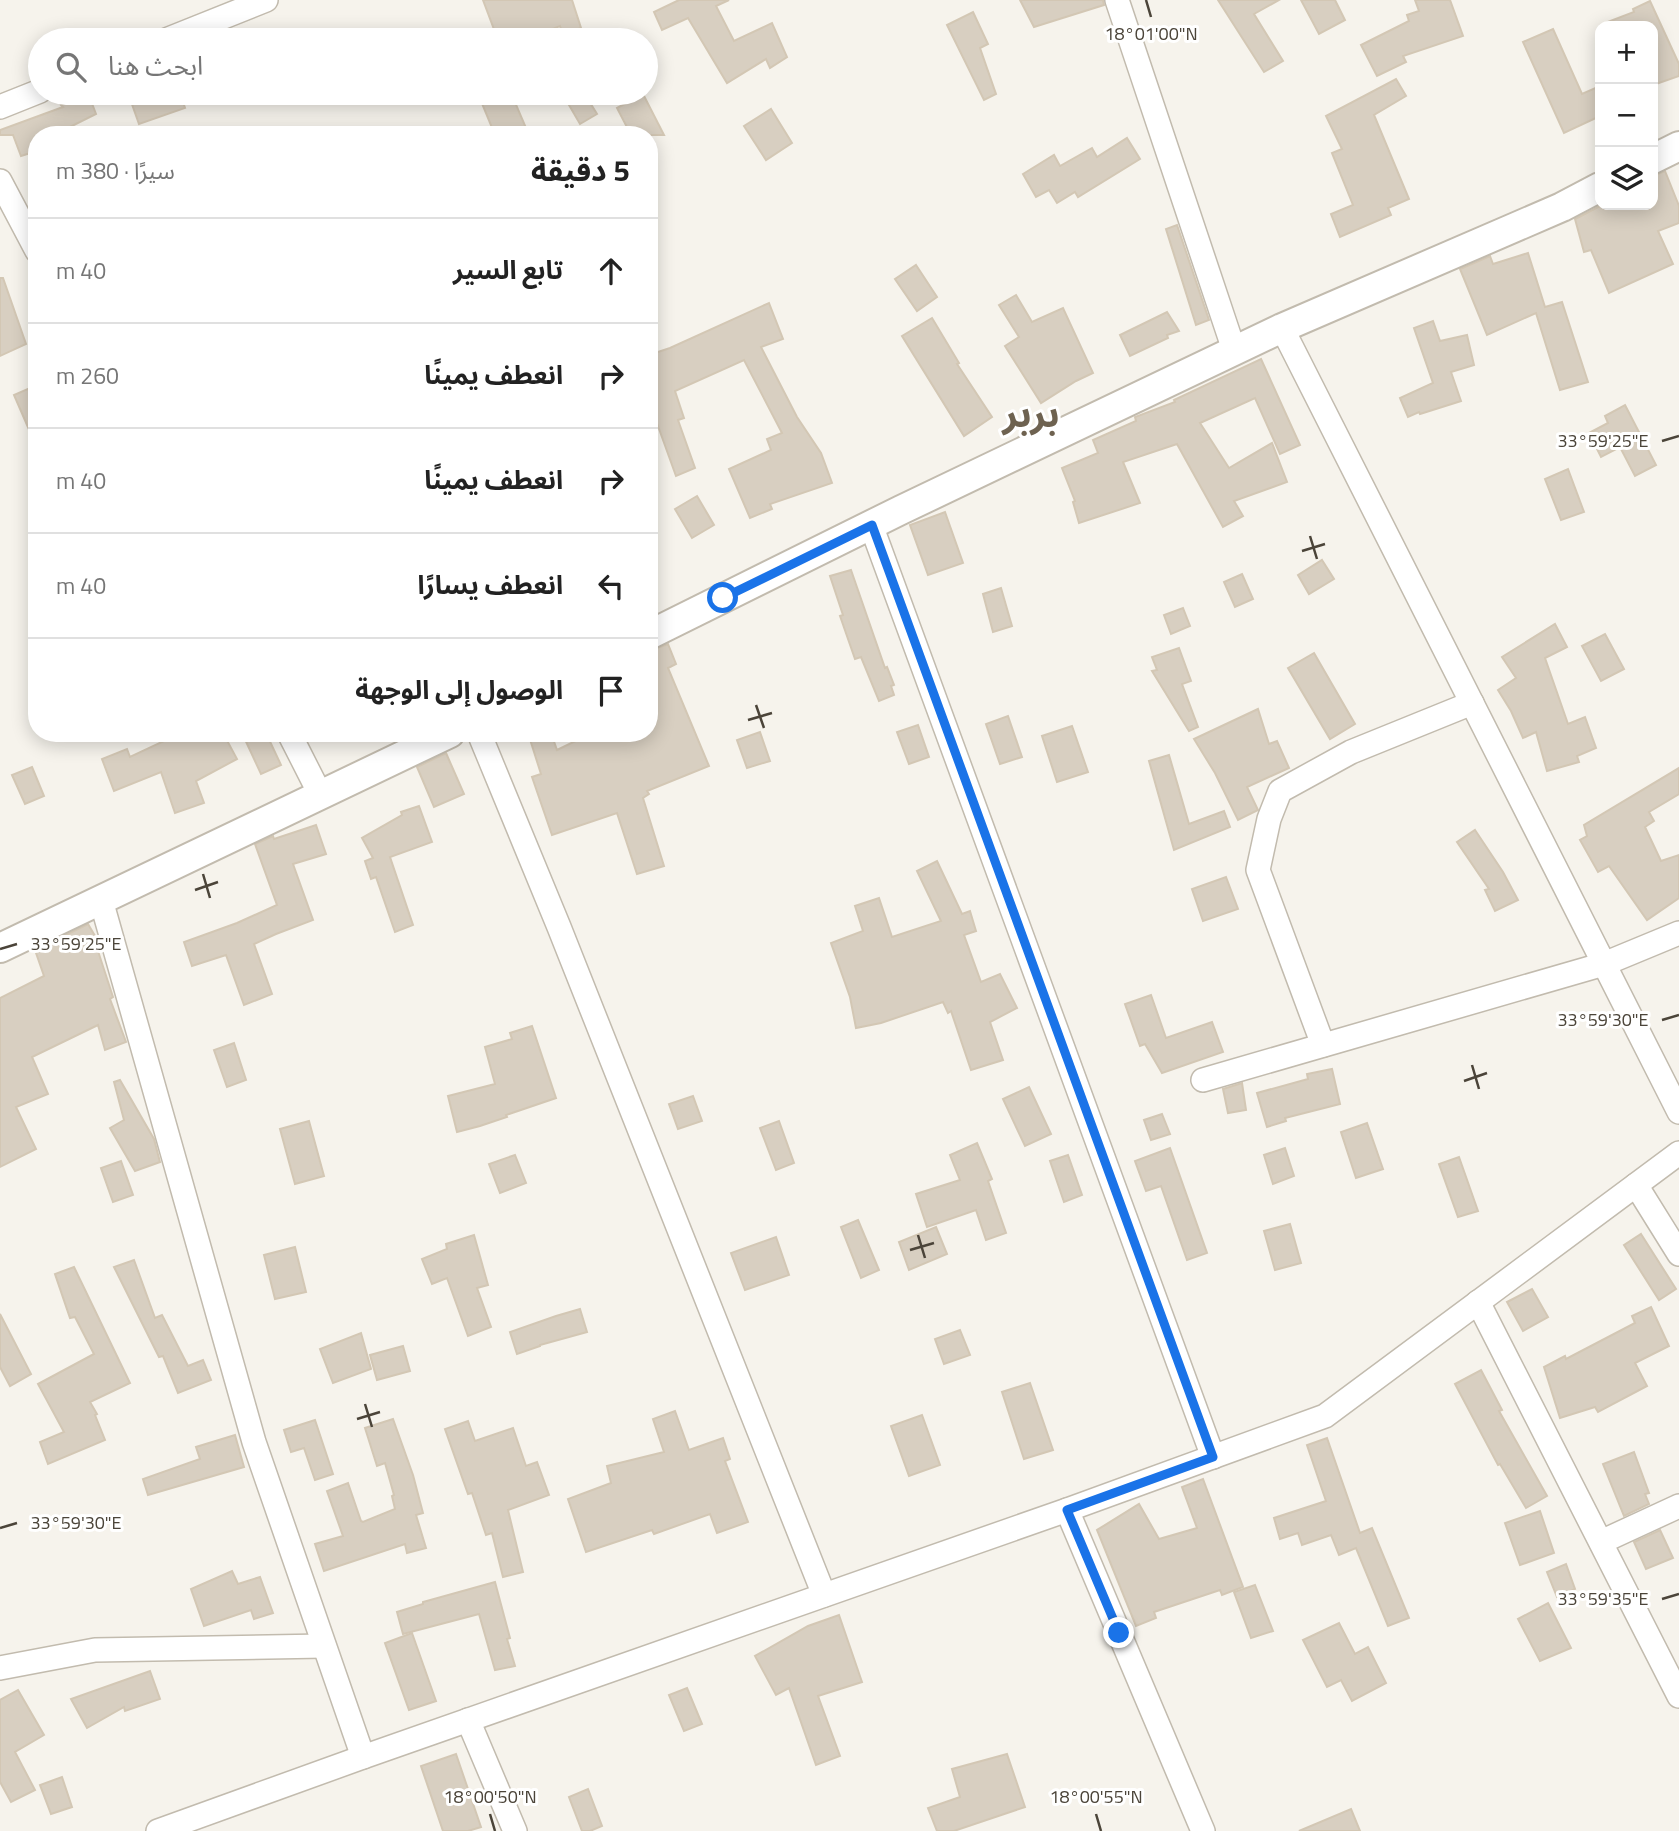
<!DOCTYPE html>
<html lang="ar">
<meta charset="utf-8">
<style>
:root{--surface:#fff;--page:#f2f2f2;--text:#222;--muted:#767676;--line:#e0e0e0}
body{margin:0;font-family:"Titillium Web","Noto Sans Arabic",sans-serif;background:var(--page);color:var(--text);direction:rtl}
.controls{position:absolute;right:21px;top:21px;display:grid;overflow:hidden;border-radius:14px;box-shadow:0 4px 18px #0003}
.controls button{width:63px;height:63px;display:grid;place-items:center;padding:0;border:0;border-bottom:2px solid var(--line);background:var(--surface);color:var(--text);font:35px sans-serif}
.stop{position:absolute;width:21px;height:21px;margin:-16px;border:5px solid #1a73e8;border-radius:50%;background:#fff}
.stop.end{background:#1a73e8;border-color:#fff;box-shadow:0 2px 7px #0008}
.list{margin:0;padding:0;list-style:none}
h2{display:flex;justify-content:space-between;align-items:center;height:91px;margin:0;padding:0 28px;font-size:30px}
h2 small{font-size:23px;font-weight:400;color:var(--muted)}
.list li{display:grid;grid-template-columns:46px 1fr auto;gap:21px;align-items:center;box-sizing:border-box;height:105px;padding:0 28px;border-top:2px solid var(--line)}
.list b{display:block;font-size:26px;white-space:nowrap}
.list em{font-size:23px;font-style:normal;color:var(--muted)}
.icon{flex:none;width:38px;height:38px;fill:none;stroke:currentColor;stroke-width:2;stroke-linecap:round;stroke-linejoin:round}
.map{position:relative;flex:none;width:1679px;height:1831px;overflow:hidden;direction:ltr}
.search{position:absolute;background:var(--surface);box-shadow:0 4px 18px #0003;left:28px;top:28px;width:630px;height:77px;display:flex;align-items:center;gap:18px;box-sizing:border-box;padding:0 24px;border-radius:38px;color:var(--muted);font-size:26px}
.panel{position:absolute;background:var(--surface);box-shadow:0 4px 18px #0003;left:28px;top:126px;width:630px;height:616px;border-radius:28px;direction:rtl}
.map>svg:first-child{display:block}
.building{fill:#d8cfc1;stroke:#d3c7b4;stroke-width:2}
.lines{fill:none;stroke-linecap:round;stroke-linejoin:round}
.minor-casing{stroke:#c2bbae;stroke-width:26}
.tertiary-casing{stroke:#c2bbae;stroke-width:32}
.minor{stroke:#fff;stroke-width:23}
.tertiary{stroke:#fff;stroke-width:28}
.route{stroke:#1a73e8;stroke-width:9}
.ticks{fill:none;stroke:#4b4439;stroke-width:2.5}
.labels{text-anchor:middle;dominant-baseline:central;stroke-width:6;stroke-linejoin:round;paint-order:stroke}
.town-label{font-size:38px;font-weight:bold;fill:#6e6250;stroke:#fff}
.ticks-label{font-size:18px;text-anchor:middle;fill:#4b4439;stroke:#fff;stroke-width:6;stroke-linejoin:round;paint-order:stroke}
</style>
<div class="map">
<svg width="1679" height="1831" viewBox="0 0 1679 1831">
<rect width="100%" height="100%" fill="#f6f3ec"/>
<g class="building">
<path d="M483,0H572L581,28L563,35L560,26L535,36L533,32L512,40H498Z"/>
<path d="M679,0H729L716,6L734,41L772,23L787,57L770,68L766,59L727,83L688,18L662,30L654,12Z"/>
<path d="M1020,0H1103L1104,5L1034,27Z"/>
<path d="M1218,0H1279L1254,14L1283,61L1264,72Z"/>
<path d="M1301,0H1335L1345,20L1319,34Z"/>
<path d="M1415,0H1450L1463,36L1403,56L1406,62L1377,76L1361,45L1409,21L1407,15L1419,11Z"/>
<path d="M1650,1L1679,64V76L1653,85V26L1600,25L1634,12L1633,9Z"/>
<path d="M973,12L988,44L980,48L996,94L984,100L947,25Z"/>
<path d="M1553,29L1582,94L1600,86V116L1564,133L1523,42Z"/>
<path d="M1396,79L1406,96L1374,115L1409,199L1388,208L1391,215L1340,237L1331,214L1353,205L1332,153L1342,149L1326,116Z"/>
<path d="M88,93L96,114L54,135H37V151L21,156L13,135H0V130L63,107L61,105Z"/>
<path d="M128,93H180L185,108L139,124Z"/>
<path d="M502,93H511L529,135H495L481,101Z"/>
<path d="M562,93H584L597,114L580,124Z"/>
<path d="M643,94L664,135H631L617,108Z"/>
<path d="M771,109L792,143L766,160L744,126Z"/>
<path d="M1127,138L1140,159L1078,197L1075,192L1057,203L1049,190L1036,197L1023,174L1054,155L1060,166L1092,148L1097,157Z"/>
<path d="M1665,171L1679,206V223L1658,231L1673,264L1609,293L1591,250L1584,252L1575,219L1602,205H1653V176Z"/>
<path d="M1177,225L1209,320L1196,325L1166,229Z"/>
<path d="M1528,253L1545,307L1562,302L1588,382L1560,390L1536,313L1487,335L1460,269L1490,256L1493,264Z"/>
<path d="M916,265L937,297L917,311L895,279Z"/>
<path d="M0,278H3L26,344L0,356Z"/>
<path d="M1016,295L1032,322L1063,308L1093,373L1076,381L1041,403L1005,346L1019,337L999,305Z"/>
<path d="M769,303L783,339L761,347L797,417L821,453L832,483L770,504L772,509L750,518L729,469L771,450L767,439L782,433L744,360L675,391L684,418L678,420L695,468L676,476L649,401V355L670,348Z"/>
<path d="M1167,312L1179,331L1167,335L1168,338L1130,356L1120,335Z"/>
<path d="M932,318L959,363L957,364L992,417L964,436L902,336Z"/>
<path d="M1433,321L1440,341L1467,335L1474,365L1451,372L1461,401L1420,414L1419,412L1408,417L1400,398L1433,383L1414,328Z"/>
<path d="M1261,359L1300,445L1280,454L1255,398L1200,423L1229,468L1272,443L1287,482L1234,501L1243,516L1223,527L1177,444L1123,462L1140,503L1079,523L1073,502L1075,501L1062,468L1098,453L1093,440L1136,421L1135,417L1175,402L1174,400Z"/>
<path d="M37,385V448L14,395Z"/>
<path d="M1625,405L1656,465L1635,476L1620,447L1601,457L1589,433L1608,423L1605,416Z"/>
<path d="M1568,469L1584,512L1561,520L1545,479Z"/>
<path d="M697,496L714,525L692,538L675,509Z"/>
<path d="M945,512L963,563L928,575L910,525Z"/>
<path d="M1322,560L1334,579L1309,594L1298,575Z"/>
<path d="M851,570L885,668L887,667L894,685L891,686L894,695L879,701L861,657L855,659L840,616L843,615L830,576Z"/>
<path d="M1242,574L1253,599L1235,607L1224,582Z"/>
<path d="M1001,588L1012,626L993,632L983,594Z"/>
<path d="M1183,608L1190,626L1171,634L1164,615Z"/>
<path d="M1555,624L1567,647L1545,658L1568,724L1585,717L1596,748L1577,756L1579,762L1547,771L1536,732L1523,738L1511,711L1498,690L1516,678L1502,657Z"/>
<path d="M1605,634L1624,669L1601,681L1582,646Z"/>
<path d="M668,644L676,664L668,668L709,766L647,791L649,794L643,798L664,866L637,874L617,813L552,835L532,777L541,774L528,733H551L557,750L592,733H649V651Z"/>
<path d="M1179,648L1191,681L1182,684L1198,727L1189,731L1152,671L1157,670L1152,657Z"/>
<path d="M1314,653L1355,724L1330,739L1288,668Z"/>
<path d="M1258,709L1269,744L1277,741L1289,768L1247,787L1258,810L1238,820L1215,773L1194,739Z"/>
<path d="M1008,716L1022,757L1000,764L986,724Z"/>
<path d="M918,725L929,757L909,764L897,732Z"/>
<path d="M1072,726L1088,772L1057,782L1042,736Z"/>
<path d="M760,732L770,761L747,768L737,740Z"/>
<path d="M181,733H223L237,759L196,781L204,803L175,813L161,772L114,791L102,759L127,749L130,757Z"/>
<path d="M242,733H266L281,765L261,774Z"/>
<path d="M446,753L464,794L434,807L417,767Z"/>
<path d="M1169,755L1189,824L1224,811L1230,827L1174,850L1149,761Z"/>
<path d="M32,767L44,796L25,804L12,775Z"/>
<path d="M1679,768V794L1649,812L1654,821L1645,827L1661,861L1679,855V898L1647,920L1609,866L1598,872L1580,840L1587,836L1584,825Z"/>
<path d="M419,806L432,842L390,857L413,925L395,932L376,877L371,879L365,861L373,858L362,838L402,815L401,812Z"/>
<path d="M316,825L326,854L293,864L313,920L276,934L254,944L272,994L244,1005L226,955L192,966L184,942L237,923L277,905L255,844L273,836L274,839Z"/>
<path d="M1475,830L1503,872L1518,900L1495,911L1485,890L1489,889L1457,842Z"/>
<path d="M937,861L962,914L970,911L976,931L964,935L981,982L1000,974L1017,1008L990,1022L1003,1060L971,1070L951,1011L948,1013L943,1002L881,1023L856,1028L850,997L831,943L863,931L855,906L879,898L892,937L941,921L917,871Z"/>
<path d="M1226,877L1238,909L1203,921L1192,889Z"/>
<path d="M88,924L98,941L100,946L97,948L113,997L110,999L126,1042L105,1050L98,1025L32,1057L48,1094L16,1107L36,1149L0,1167V998L44,976L35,950Z"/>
<path d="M1151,995L1166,1038L1212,1022L1223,1052L1162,1073L1145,1044L1140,1046L1125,1004Z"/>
<path d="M532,1026L556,1098L506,1115L507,1117L480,1126L457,1132L448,1096L495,1084L485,1047L512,1039L510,1033Z"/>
<path d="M234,1043L246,1080L227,1087L214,1050Z"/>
<path d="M1332,1069L1340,1104L1285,1118L1286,1121L1267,1127L1257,1093L1308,1079L1307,1074Z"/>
<path d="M120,1080L154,1139L160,1162L135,1171L110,1128L124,1120L114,1082Z"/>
<path d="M1242,1083L1246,1110L1228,1113L1223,1089Z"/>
<path d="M1029,1087L1051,1134L1025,1146L1003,1099Z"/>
<path d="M693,1096L702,1121L678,1129L669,1104Z"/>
<path d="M1162,1114L1170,1134L1151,1140L1144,1120Z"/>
<path d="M309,1121L324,1176L295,1184L280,1129Z"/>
<path d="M779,1121L794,1163L776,1170L760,1128Z"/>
<path d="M1367,1123L1383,1169L1356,1178L1341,1132Z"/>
<path d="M977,1143L992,1179L988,1181L1006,1233L986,1240L976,1210L927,1227L916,1194L960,1180L950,1155Z"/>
<path d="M1170,1148L1207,1253L1187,1260L1161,1186L1146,1191L1135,1161Z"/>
<path d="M1285,1148L1294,1176L1273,1184L1264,1155Z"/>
<path d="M515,1155L526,1183L500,1193L489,1164Z"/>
<path d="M1068,1155L1082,1195L1064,1202L1050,1161Z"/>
<path d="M1459,1157L1478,1211L1458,1217L1439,1164Z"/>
<path d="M121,1161L133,1195L113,1202L101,1168Z"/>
<path d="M858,1220L879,1270L861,1278L841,1227Z"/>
<path d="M1290,1224L1301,1263L1275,1270L1264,1231Z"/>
<path d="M936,1227L947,1254L909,1270L899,1242Z"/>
<path d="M1641,1234L1676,1289L1659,1300L1624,1245Z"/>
<path d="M474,1235L488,1285L477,1288L491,1327L468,1336L447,1278L432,1284L422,1259L447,1249L446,1244Z"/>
<path d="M776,1237L789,1275L745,1290L731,1253Z"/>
<path d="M295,1247L306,1292L275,1299L264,1255Z"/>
<path d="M134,1260L155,1318L162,1315L188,1366L203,1360L211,1380L178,1393L163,1356L159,1357L114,1267Z"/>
<path d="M74,1267L130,1383L90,1402L97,1414L95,1415L105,1440L48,1464L40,1442L64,1432L38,1384L94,1354L75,1317L70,1318L55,1274Z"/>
<path d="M1532,1289L1548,1317L1523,1331L1507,1302Z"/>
<path d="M1651,1307L1669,1346L1635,1363L1647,1386L1598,1412L1595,1407L1560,1418L1544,1367L1565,1356L1566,1359L1635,1323L1632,1316Z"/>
<path d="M580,1309L587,1332L540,1345V1346L517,1354L510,1332L556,1316Z"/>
<path d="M0,1314L31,1374L10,1386L0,1367Z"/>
<path d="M960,1330L970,1355L944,1364L935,1339Z"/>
<path d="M361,1333L371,1369L333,1383L320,1349Z"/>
<path d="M403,1346L410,1371L377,1380L370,1355Z"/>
<path d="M1481,1370L1502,1410L1499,1411L1547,1496L1526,1508L1500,1464L1498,1465L1455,1384Z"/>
<path d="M1030,1383L1053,1450L1024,1459L1002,1392Z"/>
<path d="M675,1411L689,1450L723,1438L730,1459L725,1461L748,1522L717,1533L710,1514L654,1534L652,1530L586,1552L568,1499L611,1483L607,1466L664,1452L653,1419Z"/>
<path d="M922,1415L940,1465L909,1476L891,1426Z"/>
<path d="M393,1419L413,1475L423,1513L416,1515L426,1548L407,1553L405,1544L324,1571L315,1544L343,1536L327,1491L348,1483L361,1521L363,1522L395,1509L392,1496L394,1495L385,1463L377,1466L365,1428Z"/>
<path d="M315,1420L333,1474L315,1480L304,1448L291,1452L284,1430Z"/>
<path d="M468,1421L475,1441L513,1428L526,1466L537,1462L549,1495L508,1510L523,1572L503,1577L492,1533L486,1535L472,1493L468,1494L445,1429Z"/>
<path d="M235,1435L244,1467L148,1495L143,1479L200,1459L196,1447Z"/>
<path d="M1327,1438L1360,1533L1372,1528L1409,1618L1388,1626L1356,1548L1339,1555L1331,1535L1302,1545L1298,1533L1280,1539L1274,1518L1326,1501L1307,1445Z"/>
<path d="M1634,1452L1649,1493L1645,1494L1649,1504L1624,1516L1603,1464Z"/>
<path d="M1203,1479L1243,1587L1222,1595L1220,1590L1154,1612L1156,1618L1136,1626L1097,1530L1139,1504L1159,1539L1197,1528L1182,1487Z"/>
<path d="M1540,1511L1554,1553L1520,1565L1505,1523Z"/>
<path d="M1660,1530L1673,1558L1646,1569L1634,1542Z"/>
<path d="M1566,1564L1575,1589L1557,1597L1547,1572Z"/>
<path d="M232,1571L238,1584L260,1577L273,1613L254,1619L251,1610L204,1626L191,1589Z"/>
<path d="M495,1582L510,1638L507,1639L515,1666L495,1670L479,1614L403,1634L397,1612L423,1604V1602Z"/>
<path d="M1255,1585L1273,1631L1251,1638L1234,1592Z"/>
<path d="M1548,1603L1571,1648L1540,1661L1518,1619Z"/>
<path d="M839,1615L862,1682L818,1696L840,1756L816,1765L789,1688L776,1695L755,1656L808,1626Z"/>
<path d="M1339,1623L1355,1654L1368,1647L1386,1683L1352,1701L1341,1680L1327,1687L1303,1640Z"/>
<path d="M412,1633L436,1701L409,1710L385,1643Z"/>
<path d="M150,1671L160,1699L125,1711L124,1707L87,1728L71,1699Z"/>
<path d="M687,1688L702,1724L684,1731L669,1695Z"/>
<path d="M18,1690L44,1735L15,1752L35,1790L11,1802L0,1782V1700Z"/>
<path d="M456,1754L481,1827L468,1831H443L421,1766Z"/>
<path d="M1007,1754L1025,1807L954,1831H937L928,1808L960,1797L952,1769Z"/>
<path d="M62,1777L72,1807L51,1814L40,1785Z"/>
<path d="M588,1789L602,1826L590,1831H582L569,1797Z"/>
<path d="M1351,1809L1360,1831H1299Z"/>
</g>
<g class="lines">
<defs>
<g id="minor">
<path d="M1117,0L1234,350"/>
<path d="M166,40L266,0"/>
<path d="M0,107L40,91"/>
<path d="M0,181L37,251"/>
<path d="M1282,328L1679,1112"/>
<path d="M871,525L1213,1457"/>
<path d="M289,733L321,796"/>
<path d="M479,733L559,927L824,1595"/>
<path d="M101,900L254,1442L363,1757"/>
<path d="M1323,1045L1258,870L1269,819L1280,791L1351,752L1472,703"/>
<path d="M1203,1080L1604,964L1679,933"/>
<path d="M1636,1185L1679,1254"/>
<path d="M1478,1302L1679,1696"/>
<path d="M1067,1510L1203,1831"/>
<path d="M1601,1542L1679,1506"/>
<path d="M0,1668L95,1650L324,1646"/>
<path d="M468,1720L515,1831"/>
<path d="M158,1831L363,1757L1067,1510L1325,1416L1679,1153"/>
</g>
<g id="tertiary">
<path d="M1653,159L1679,146"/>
<path d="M649,635L901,510L1282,328L1562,207L1600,187"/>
<path d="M0,948L450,733"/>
</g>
</defs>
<use href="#minor" class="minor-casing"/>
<use href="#tertiary" class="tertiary-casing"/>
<use href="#minor" class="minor"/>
<use href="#tertiary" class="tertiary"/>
</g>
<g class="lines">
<path class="route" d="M723,598L872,525L1213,1457L1067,1510L1119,1633"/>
</g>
<path class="ticks" d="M1146,0L1151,17M1662,441L1679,436M1310,536L1317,559M1302,551L1325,544M756,705L764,728M748,720L772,713M203,874L210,898M195,890L218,882M0,949L17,944M1662,1020L1679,1015M1472,1065L1479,1089M1464,1081L1487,1073M918,1235L925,1258M910,1250L934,1243M365,1404L372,1427M357,1419L380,1412M0,1528L17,1523M1662,1599L1679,1594M490,1814L495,1831M1096,1814L1101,1831"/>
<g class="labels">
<g class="town-label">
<text x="1031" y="413">بربر</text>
</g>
</g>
<g class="ticks-label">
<text x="1151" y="40">18°01'00"N</text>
<text x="1603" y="447">33°59'25"E</text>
<text x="76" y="950">33°59'25"E</text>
<text x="1603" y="1026">33°59'30"E</text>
<text x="76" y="1529">33°59'30"E</text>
<text x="1603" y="1605">33°59'35"E</text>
<text x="490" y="1803">18°00'50"N</text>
<text x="1096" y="1803">18°00'55"N</text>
</g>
</svg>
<div class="controls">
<button>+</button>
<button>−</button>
<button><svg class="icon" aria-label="layers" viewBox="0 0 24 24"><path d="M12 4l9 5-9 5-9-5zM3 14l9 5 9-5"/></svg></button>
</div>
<div class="stop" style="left:723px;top:598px"></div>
<div class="stop end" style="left:1119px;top:1633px"></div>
<div class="search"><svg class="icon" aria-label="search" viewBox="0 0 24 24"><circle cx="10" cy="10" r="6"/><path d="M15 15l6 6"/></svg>ابحث هنا</div>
<section class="panel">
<h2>5 دقيقة<small>سيرًا · 380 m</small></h2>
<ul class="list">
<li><svg class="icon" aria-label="ahead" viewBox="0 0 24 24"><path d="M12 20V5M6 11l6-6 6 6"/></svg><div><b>تابع السير</b></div><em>40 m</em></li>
<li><svg class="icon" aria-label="right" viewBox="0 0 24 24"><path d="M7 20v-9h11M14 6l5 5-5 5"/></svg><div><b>انعطف يمينًا</b></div><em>260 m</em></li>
<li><svg class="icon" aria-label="right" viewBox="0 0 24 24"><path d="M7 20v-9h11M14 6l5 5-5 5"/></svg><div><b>انعطف يمينًا</b></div><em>40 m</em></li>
<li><svg class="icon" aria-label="left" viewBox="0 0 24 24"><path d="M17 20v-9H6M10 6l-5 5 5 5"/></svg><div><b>انعطف يسارًا</b></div><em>40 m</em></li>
<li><svg class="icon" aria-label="arrive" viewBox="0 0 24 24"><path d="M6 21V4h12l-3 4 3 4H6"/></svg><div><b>الوصول إلى الوجهة</b></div></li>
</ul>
</section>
</div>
